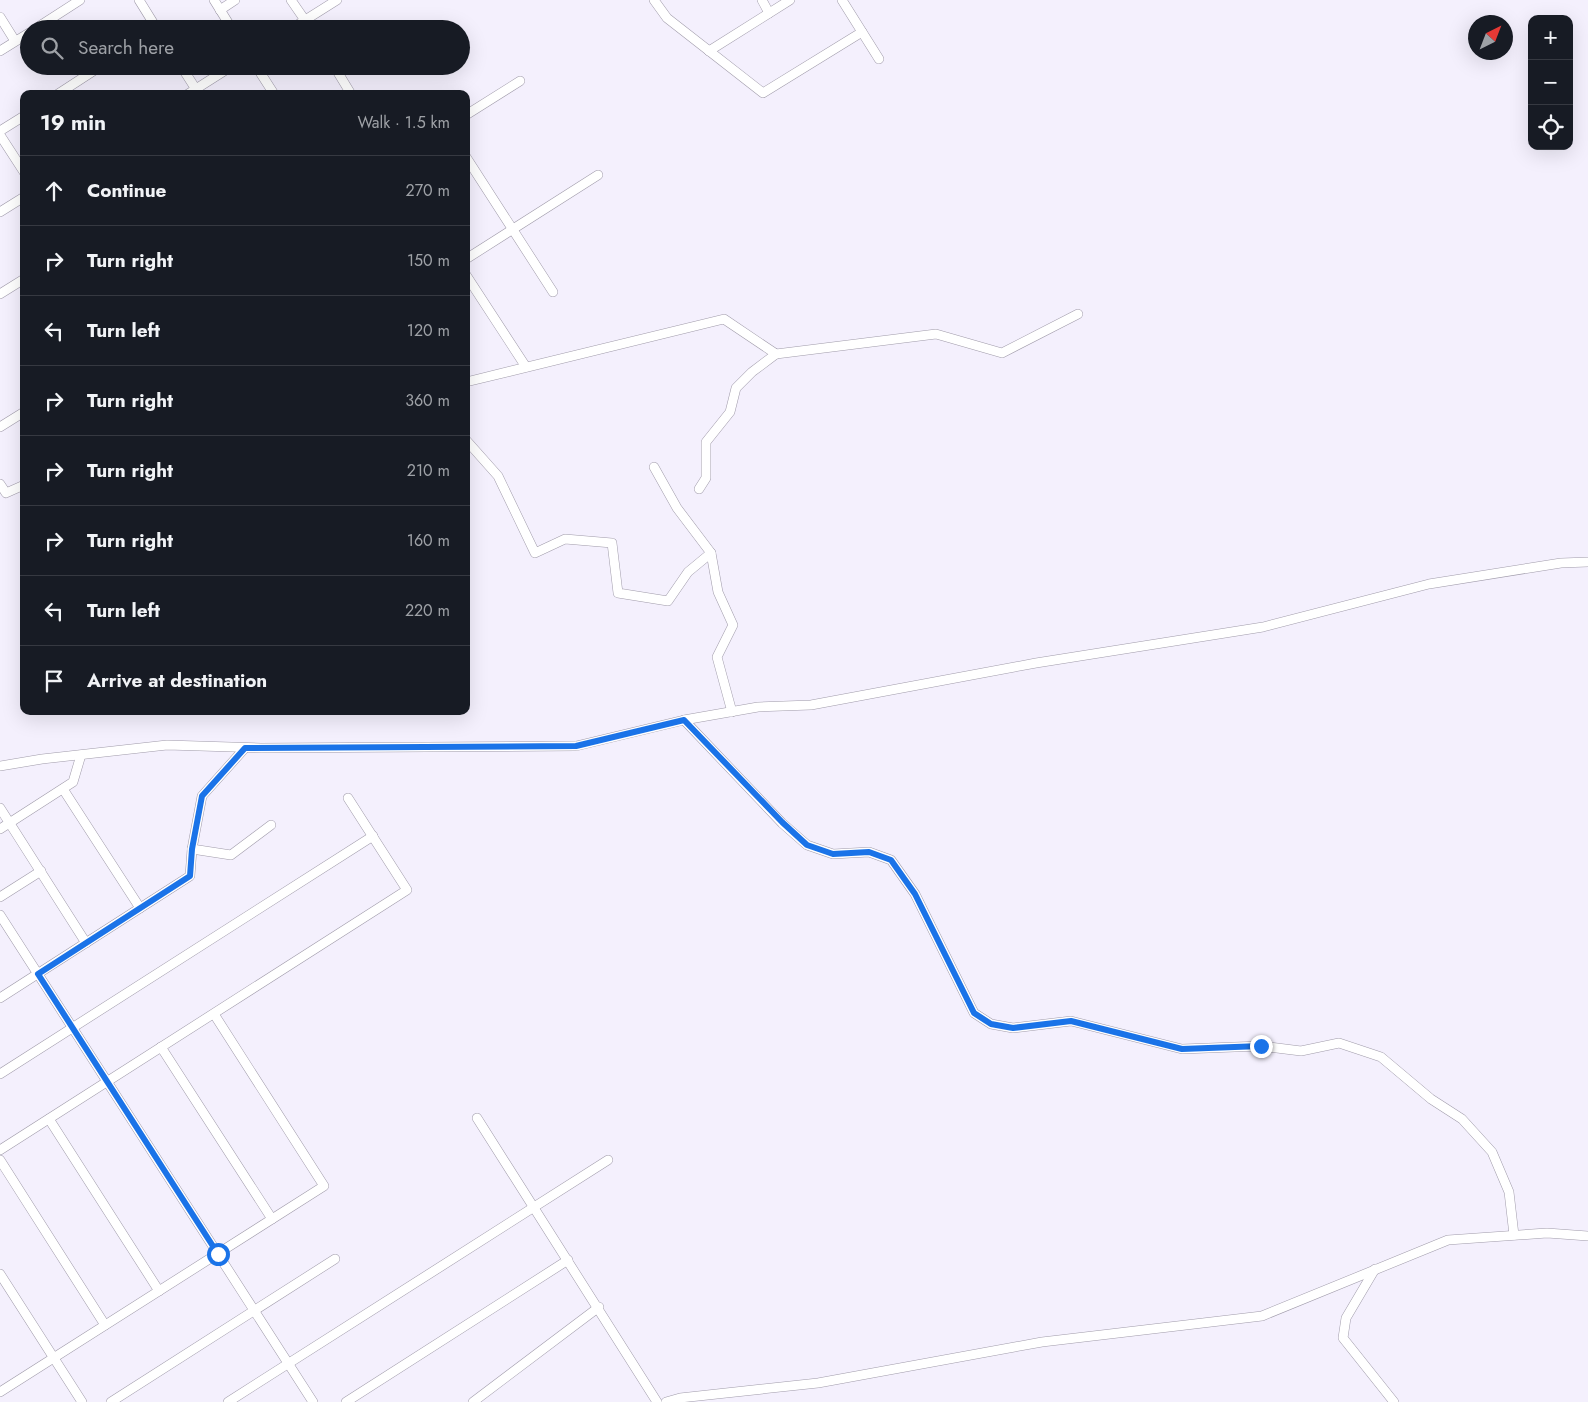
<!DOCTYPE html>
<meta charset="utf-8">
<style>
:root{--surface:#171b24;--page:#20242c;--text:#f1f3f6;--muted:#9ea1a6;--line:#363941}
body{margin:0;font-family:Jost,sans-serif;background:var(--page);color:var(--text)}
.controls{position:absolute;right:15px;top:15px;display:grid;overflow:hidden;border-radius:10px;box-shadow:0 5px 20px #0002}
.controls button{width:45px;height:45px;display:grid;place-items:center;padding:0;border:0;border-bottom:1px solid var(--line);background:var(--surface);color:var(--text);font:25px sans-serif}
.compass{position:absolute;left:1468px;top:15px;width:45px;height:45px;border-radius:50%;background:var(--surface);box-shadow:0 5px 20px #0002;rotate:42deg}
.stop{position:absolute;width:15px;height:15px;margin:-11px;border:4px solid #1a73e8;border-radius:50%;background:#fff}
.stop.end{background:#1a73e8;border-color:#fff;box-shadow:0 1px 5px #0008}
.list{margin:0;padding:0;list-style:none}
h2{display:flex;justify-content:space-between;align-items:center;height:65px;margin:0;padding:0 20px;font-size:21px}
h2 small{font-size:16px;font-weight:400;color:var(--muted)}
.list li{display:grid;grid-template-columns:32px 1fr auto;gap:15px;align-items:center;box-sizing:border-box;height:70px;padding:0 20px;border-top:1px solid var(--line)}
.list b{display:block;font-size:19px;white-space:nowrap}
.list em{font-size:16px;font-style:normal;color:var(--muted)}
.icon{flex:none;width:28px;height:28px;fill:none;stroke:currentColor;stroke-width:2;stroke-linecap:round;stroke-linejoin:round}
.map{position:relative;flex:none;width:1588px;height:1402px;overflow:hidden}
.search{position:absolute;background:var(--surface);box-shadow:0 5px 20px #0002;left:20px;top:20px;width:450px;height:55px;display:flex;align-items:center;gap:12px;box-sizing:border-box;padding:0 18px;border-radius:28px;color:var(--muted);font-size:19px}
.panel{position:absolute;background:var(--surface);box-shadow:0 5px 20px #0002;left:20px;top:90px;width:450px;height:625px;border-radius:10px}
.map>svg:first-child{display:block}
.lines{fill:none;stroke-linecap:round;stroke-linejoin:round}
.minor-casing{stroke:#a09baa;stroke-width:10}
.minor{stroke:#fff;stroke-width:9}
.route{stroke:#1a73e8;stroke-width:6}
</style>
<div class="map">
<svg width="1588" height="1402" viewBox="0 0 1588 1402">
<rect width="100%" height="100%" fill="#f4f0fd"/>
<g class="lines">
<defs>
<g id="minor">
<path d="M139,0L157,29"/>
<path d="M214,0L232,29"/>
<path d="M291,0L311,29"/>
<path d="M654,0L667,18L763,93L862,32"/>
<path d="M762,0L769,13"/>
<path d="M842,0L879,59"/>
<path d="M220,10L235,0"/>
<path d="M0,17L15,41"/>
<path d="M35,29L80,0"/>
<path d="M291,29L337,0"/>
<path d="M0,51L29,33"/>
<path d="M709,51L790,0"/>
<path d="M181,66L199,94"/>
<path d="M256,66L274,94"/>
<path d="M334,66L351,94"/>
<path d="M58,94L101,66"/>
<path d="M188,94L232,66"/>
<path d="M466,115L520,81"/>
<path d="M0,131L24,116"/>
<path d="M0,135L24,172"/>
<path d="M466,157L553,292"/>
<path d="M0,212L24,197"/>
<path d="M466,259L598,175"/>
<path d="M466,275L526,367"/>
<path d="M0,294L24,279"/>
<path d="M466,382L724,319L776,354L936,334L1002,353L1078,314"/>
<path d="M0,427L24,412"/>
<path d="M466,440L498,476L535,553L565,539L612,543L618,593L668,601L688,572L711,553"/>
<path d="M654,467L677,508L711,553L718,592L733,625L717,657L732,712"/>
<path d="M0,484L6,493L24,485"/>
<path d="M699,489L706,478V442L730,412L736,388L752,372L776,354"/>
<path d="M684,720L782,823L807,845L833,854L869,852L891,860L915,894L974,1013L991,1024L1013,1028L1071,1021L1182,1049L1261,1046L1301,1051L1339,1043L1381,1057L1431,1099L1462,1119L1492,1152L1509,1192L1514,1235"/>
<path d="M0,766L42,759L167,745L261,748L576,746L684,720L758,707L811,705L1036,663L1263,627L1429,584L1561,563L1588,562"/>
<path d="M63,789L140,908"/>
<path d="M0,808L86,943"/>
<path d="M0,829L73,782L81,755"/>
<path d="M192,849L231,855L271,825"/>
<path d="M0,897L41,871"/>
<path d="M0,915L313,1402"/>
<path d="M0,998L190,876L192,849L202,796L245,748"/>
<path d="M161,1047L272,1219"/>
<path d="M0,1074L373,836"/>
<path d="M477,1118L657,1402"/>
<path d="M49,1119L159,1291"/>
<path d="M0,1150L407,890L348,798"/>
<path d="M0,1160L105,1325"/>
<path d="M1375,1269L1346,1318L1343,1338L1394,1402"/>
<path d="M0,1274L82,1402"/>
<path d="M0,1392L324,1186L214,1014"/>
<path d="M111,1402L335,1259"/>
<path d="M228,1402L608,1160"/>
<path d="M346,1402L568,1260"/>
<path d="M473,1402L599,1307"/>
<path d="M666,1402L680,1398L818,1383L1042,1342L1262,1316L1448,1240L1547,1233L1588,1236"/>
</g>
</defs>
<use href="#minor" class="minor-casing"/>
<use href="#minor" class="minor"/>
</g>
<g class="lines">
<path class="route" d="M218,1254L38,974L190,876L192,849L202,796L245,748L576,746L684,720L782,822L807,845L833,854L869,852L891,860L915,894L974,1013L991,1024L1013,1028L1071,1021L1182,1049L1261,1046"/>
</g>
</svg>
<div class="controls">
<button>+</button>
<button>−</button>
<button><svg class="icon" aria-label="locate" viewBox="0 0 24 24"><circle cx="12" cy="12" r="6"/><path d="M12 2v4M12 18v4M2 12h4M18 12h4"/></svg></button>
</div>
<svg class="compass" viewBox="-18 -18 36 36"><path d="M0-13l5 13h-10z" fill="#e53935"/><path d="M0 13l5-13h-10z" fill="#9ea1a6"/></svg>
<div class="stop" style="left:218px;top:1254px"></div>
<div class="stop end" style="left:1261px;top:1046px"></div>
<div class="search"><svg class="icon" aria-label="search" viewBox="0 0 24 24"><circle cx="10" cy="10" r="6"/><path d="M15 15l6 6"/></svg>Search here</div>
<section class="panel">
<h2>19 min<small>Walk · 1.5 km</small></h2>
<ul class="list">
<li><svg class="icon" aria-label="ahead" viewBox="0 0 24 24"><path d="M12 20V5M6 11l6-6 6 6"/></svg><div><b>Continue</b></div><em>270 m</em></li>
<li><svg class="icon" aria-label="right" viewBox="0 0 24 24"><path d="M7 20v-9h11M14 6l5 5-5 5"/></svg><div><b>Turn right</b></div><em>150 m</em></li>
<li><svg class="icon" aria-label="left" viewBox="0 0 24 24"><path d="M17 20v-9H6M10 6l-5 5 5 5"/></svg><div><b>Turn left</b></div><em>120 m</em></li>
<li><svg class="icon" aria-label="right" viewBox="0 0 24 24"><path d="M7 20v-9h11M14 6l5 5-5 5"/></svg><div><b>Turn right</b></div><em>360 m</em></li>
<li><svg class="icon" aria-label="right" viewBox="0 0 24 24"><path d="M7 20v-9h11M14 6l5 5-5 5"/></svg><div><b>Turn right</b></div><em>210 m</em></li>
<li><svg class="icon" aria-label="right" viewBox="0 0 24 24"><path d="M7 20v-9h11M14 6l5 5-5 5"/></svg><div><b>Turn right</b></div><em>160 m</em></li>
<li><svg class="icon" aria-label="left" viewBox="0 0 24 24"><path d="M17 20v-9H6M10 6l-5 5 5 5"/></svg><div><b>Turn left</b></div><em>220 m</em></li>
<li><svg class="icon" aria-label="arrive" viewBox="0 0 24 24"><path d="M6 21V4h12l-3 4 3 4H6"/></svg><div><b>Arrive at destination</b></div></li>
</ul>
</section>
</div>
